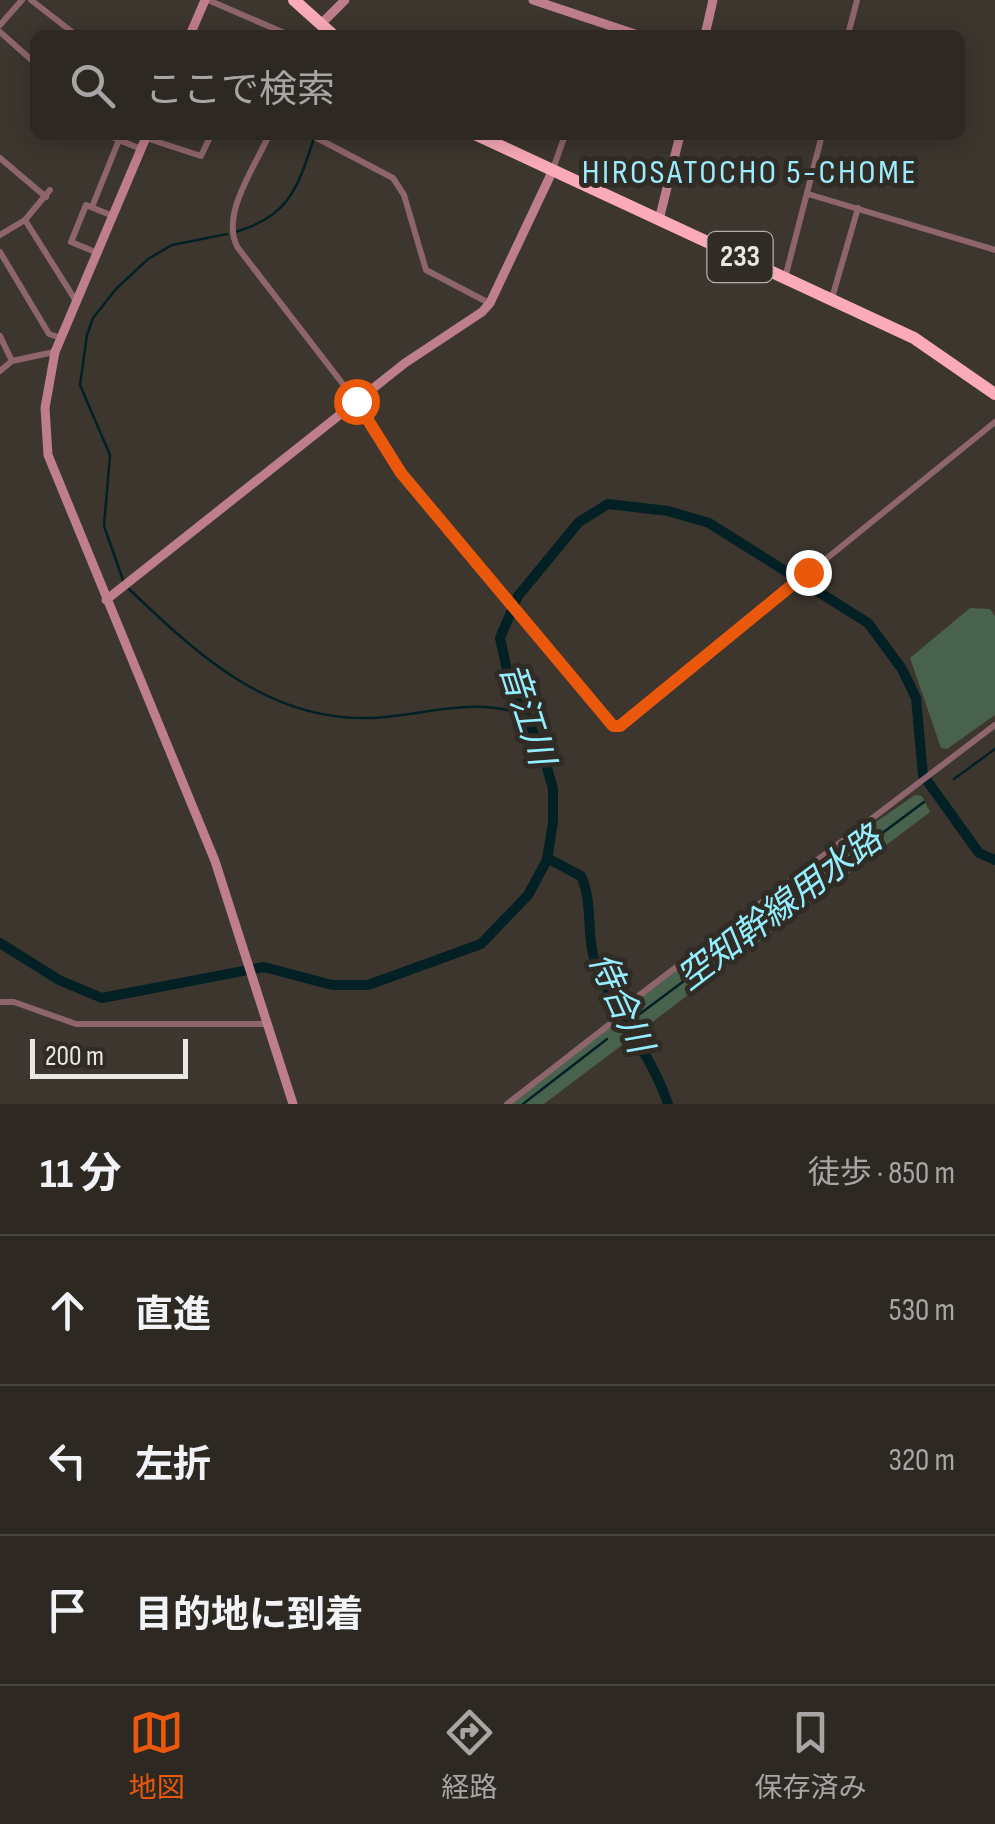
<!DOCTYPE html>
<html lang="ja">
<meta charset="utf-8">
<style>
:root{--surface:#2d2822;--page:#35302a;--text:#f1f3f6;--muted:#a7a6a5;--line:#484440;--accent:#ea580c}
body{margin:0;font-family:"Sofia Sans Condensed","Noto Sans JP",sans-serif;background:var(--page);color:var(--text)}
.scale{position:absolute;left:30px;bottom:25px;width:158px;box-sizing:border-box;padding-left:10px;border:5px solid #eae6e1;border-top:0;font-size:28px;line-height:35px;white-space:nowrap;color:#eae6e1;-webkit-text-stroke:8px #312b25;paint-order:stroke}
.stop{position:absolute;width:30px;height:30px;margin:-22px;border:8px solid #ea580c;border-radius:50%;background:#fff}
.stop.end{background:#ea580c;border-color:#fff;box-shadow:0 2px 10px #0008}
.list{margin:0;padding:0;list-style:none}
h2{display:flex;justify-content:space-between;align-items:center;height:130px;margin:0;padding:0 40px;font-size:42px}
h2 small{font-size:32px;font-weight:400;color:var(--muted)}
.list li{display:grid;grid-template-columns:65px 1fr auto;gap:30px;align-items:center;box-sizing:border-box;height:150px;padding:0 40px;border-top:2px solid var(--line)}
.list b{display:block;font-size:38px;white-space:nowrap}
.list em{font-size:32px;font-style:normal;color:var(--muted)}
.icon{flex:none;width:55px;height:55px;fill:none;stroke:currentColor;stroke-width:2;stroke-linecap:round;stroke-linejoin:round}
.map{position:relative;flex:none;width:995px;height:1104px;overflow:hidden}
.search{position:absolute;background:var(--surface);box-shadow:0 5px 25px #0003;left:30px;right:30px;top:30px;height:110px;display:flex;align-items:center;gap:25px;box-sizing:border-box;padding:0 35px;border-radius:15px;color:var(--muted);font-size:38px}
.sheet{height:580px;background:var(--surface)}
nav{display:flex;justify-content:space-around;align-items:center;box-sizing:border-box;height:140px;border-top:2px solid var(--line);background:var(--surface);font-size:28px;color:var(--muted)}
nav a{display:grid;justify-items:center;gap:5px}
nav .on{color:var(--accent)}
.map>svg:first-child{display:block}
.green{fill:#48624e}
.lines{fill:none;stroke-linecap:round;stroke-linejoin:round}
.stream{stroke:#032025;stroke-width:2.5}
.river{stroke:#032025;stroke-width:10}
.street{stroke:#8f656d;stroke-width:6}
.secondary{stroke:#bf7e8b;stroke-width:9}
.highway{stroke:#faaab9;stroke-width:12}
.route{stroke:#ea580c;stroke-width:12}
.labels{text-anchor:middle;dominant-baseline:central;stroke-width:10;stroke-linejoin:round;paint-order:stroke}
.shield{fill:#312b25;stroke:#b2aea9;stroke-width:2.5}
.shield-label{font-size:30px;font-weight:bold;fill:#eae6e1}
.neighbourhood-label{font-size:35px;letter-spacing:2.5px;fill:#9debfc;stroke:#312b25}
.water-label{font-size:35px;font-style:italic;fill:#93efff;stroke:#312b25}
</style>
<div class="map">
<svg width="995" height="1104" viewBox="0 0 995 1104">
<rect width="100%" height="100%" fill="#3c362e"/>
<g class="green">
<path d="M970,608L990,609L995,616V715L947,749L941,748L910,658Z"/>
<path d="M915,795L922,796L930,812L544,1104H507L763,900Z"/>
</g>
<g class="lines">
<g class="stream">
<path d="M235,232C288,217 297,190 313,141"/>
<path d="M123,580L104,526L110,455L80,385L87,335L93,318L116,289L148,259L172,245L227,234"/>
<path d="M129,589C197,654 268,721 370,718C423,716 476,695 527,716"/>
<path d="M954,779L995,749"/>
<path d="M637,1016L924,802"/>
<path d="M523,1104L607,1039"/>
</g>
<g class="river">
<path d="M547,858L581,876C594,904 585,937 597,967C616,1015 652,1055 668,1104"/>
<path d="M0,943L59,980L102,998L264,967L332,985H368L481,944L528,895L547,860L553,822V789L544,757L507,670L500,638L518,596L579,522L608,504L668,511L709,523L868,623L902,669L916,698L923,775L979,853L995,860"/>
</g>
<g class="street">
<path d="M31,0L76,35"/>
<path d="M208,0L289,35"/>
<path d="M0,25L22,0"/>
<path d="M0,32L35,63"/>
<path d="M848,35L857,0"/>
<path d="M108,135L119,140"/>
<path d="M269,135C256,165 219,216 238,248L356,401L401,473L613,726H620L995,422"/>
<path d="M311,135L393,178L404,195L426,270L489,303"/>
<path d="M146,138L201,156L211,135"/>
<path d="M0,158L46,197"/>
<path d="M553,169L565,135"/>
<path d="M808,194L995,250"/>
<path d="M92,207L119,140L141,149"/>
<path d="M25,220L76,301"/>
<path d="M0,235L25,220L50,190"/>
<path d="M0,252L49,334L61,338"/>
<path d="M98,253L71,242L86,205L113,216"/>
<path d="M785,278L822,135"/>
<path d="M832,298L858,208"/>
<path d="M0,336L12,361"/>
<path d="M0,371L12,361L54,352"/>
<path d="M0,1002H14L76,1024H268"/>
<path d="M507,1104L624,1013L637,997L995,725"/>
</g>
<g class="secondary">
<path d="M533,0L638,35"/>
<path d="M321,24L345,0"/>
<path d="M190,35L205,0"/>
<path d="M705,35L713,0"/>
<path d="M147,135L55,352L45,408L48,455L215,861L293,1104"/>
<path d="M659,220L680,135"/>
<path d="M106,600L405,363L482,312L490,303L553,170"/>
</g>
<g class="highway">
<path d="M294,0L333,35"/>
<path d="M477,135L914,338L995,394"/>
</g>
</g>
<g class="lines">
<path class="route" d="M356,401L401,473L613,726H620L808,572"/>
</g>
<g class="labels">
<rect class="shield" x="707.5" y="232" width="65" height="50" rx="8"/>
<g class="shield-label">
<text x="740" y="257">233</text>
</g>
<g class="neighbourhood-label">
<text x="750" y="172">HIROSATOCHO 5-CHOME</text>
</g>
<g class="water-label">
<text transform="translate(526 714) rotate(72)">音江川</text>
<text transform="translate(780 909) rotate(-37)">空知幹線用水路</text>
<text transform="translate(620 1003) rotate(66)">侍合川</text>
</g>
</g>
</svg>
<div class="scale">200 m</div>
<div class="stop" style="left:356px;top:401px"></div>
<div class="stop end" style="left:808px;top:572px"></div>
<div class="search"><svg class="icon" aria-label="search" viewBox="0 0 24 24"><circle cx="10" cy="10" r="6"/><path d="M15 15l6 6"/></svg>ここで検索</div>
</div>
<section class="sheet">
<h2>11 分<small>徒歩 · 850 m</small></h2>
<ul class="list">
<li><svg class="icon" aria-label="ahead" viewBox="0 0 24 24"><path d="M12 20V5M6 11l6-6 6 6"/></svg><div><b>直進</b></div><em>530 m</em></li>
<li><svg class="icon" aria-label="left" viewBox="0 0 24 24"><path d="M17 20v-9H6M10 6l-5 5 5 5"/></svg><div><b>左折</b></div><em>320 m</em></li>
<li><svg class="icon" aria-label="arrive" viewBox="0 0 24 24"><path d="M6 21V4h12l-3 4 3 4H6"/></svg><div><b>目的地に到着</b></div></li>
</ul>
</section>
<nav>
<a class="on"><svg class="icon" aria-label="map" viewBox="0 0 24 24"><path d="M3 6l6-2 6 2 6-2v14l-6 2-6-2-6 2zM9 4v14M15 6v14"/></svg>地図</a>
<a><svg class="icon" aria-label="directions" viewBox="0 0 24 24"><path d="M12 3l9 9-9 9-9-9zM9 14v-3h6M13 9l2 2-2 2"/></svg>経路</a>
<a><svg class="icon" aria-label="saved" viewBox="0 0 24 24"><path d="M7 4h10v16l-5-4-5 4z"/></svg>保存済み</a>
</nav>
